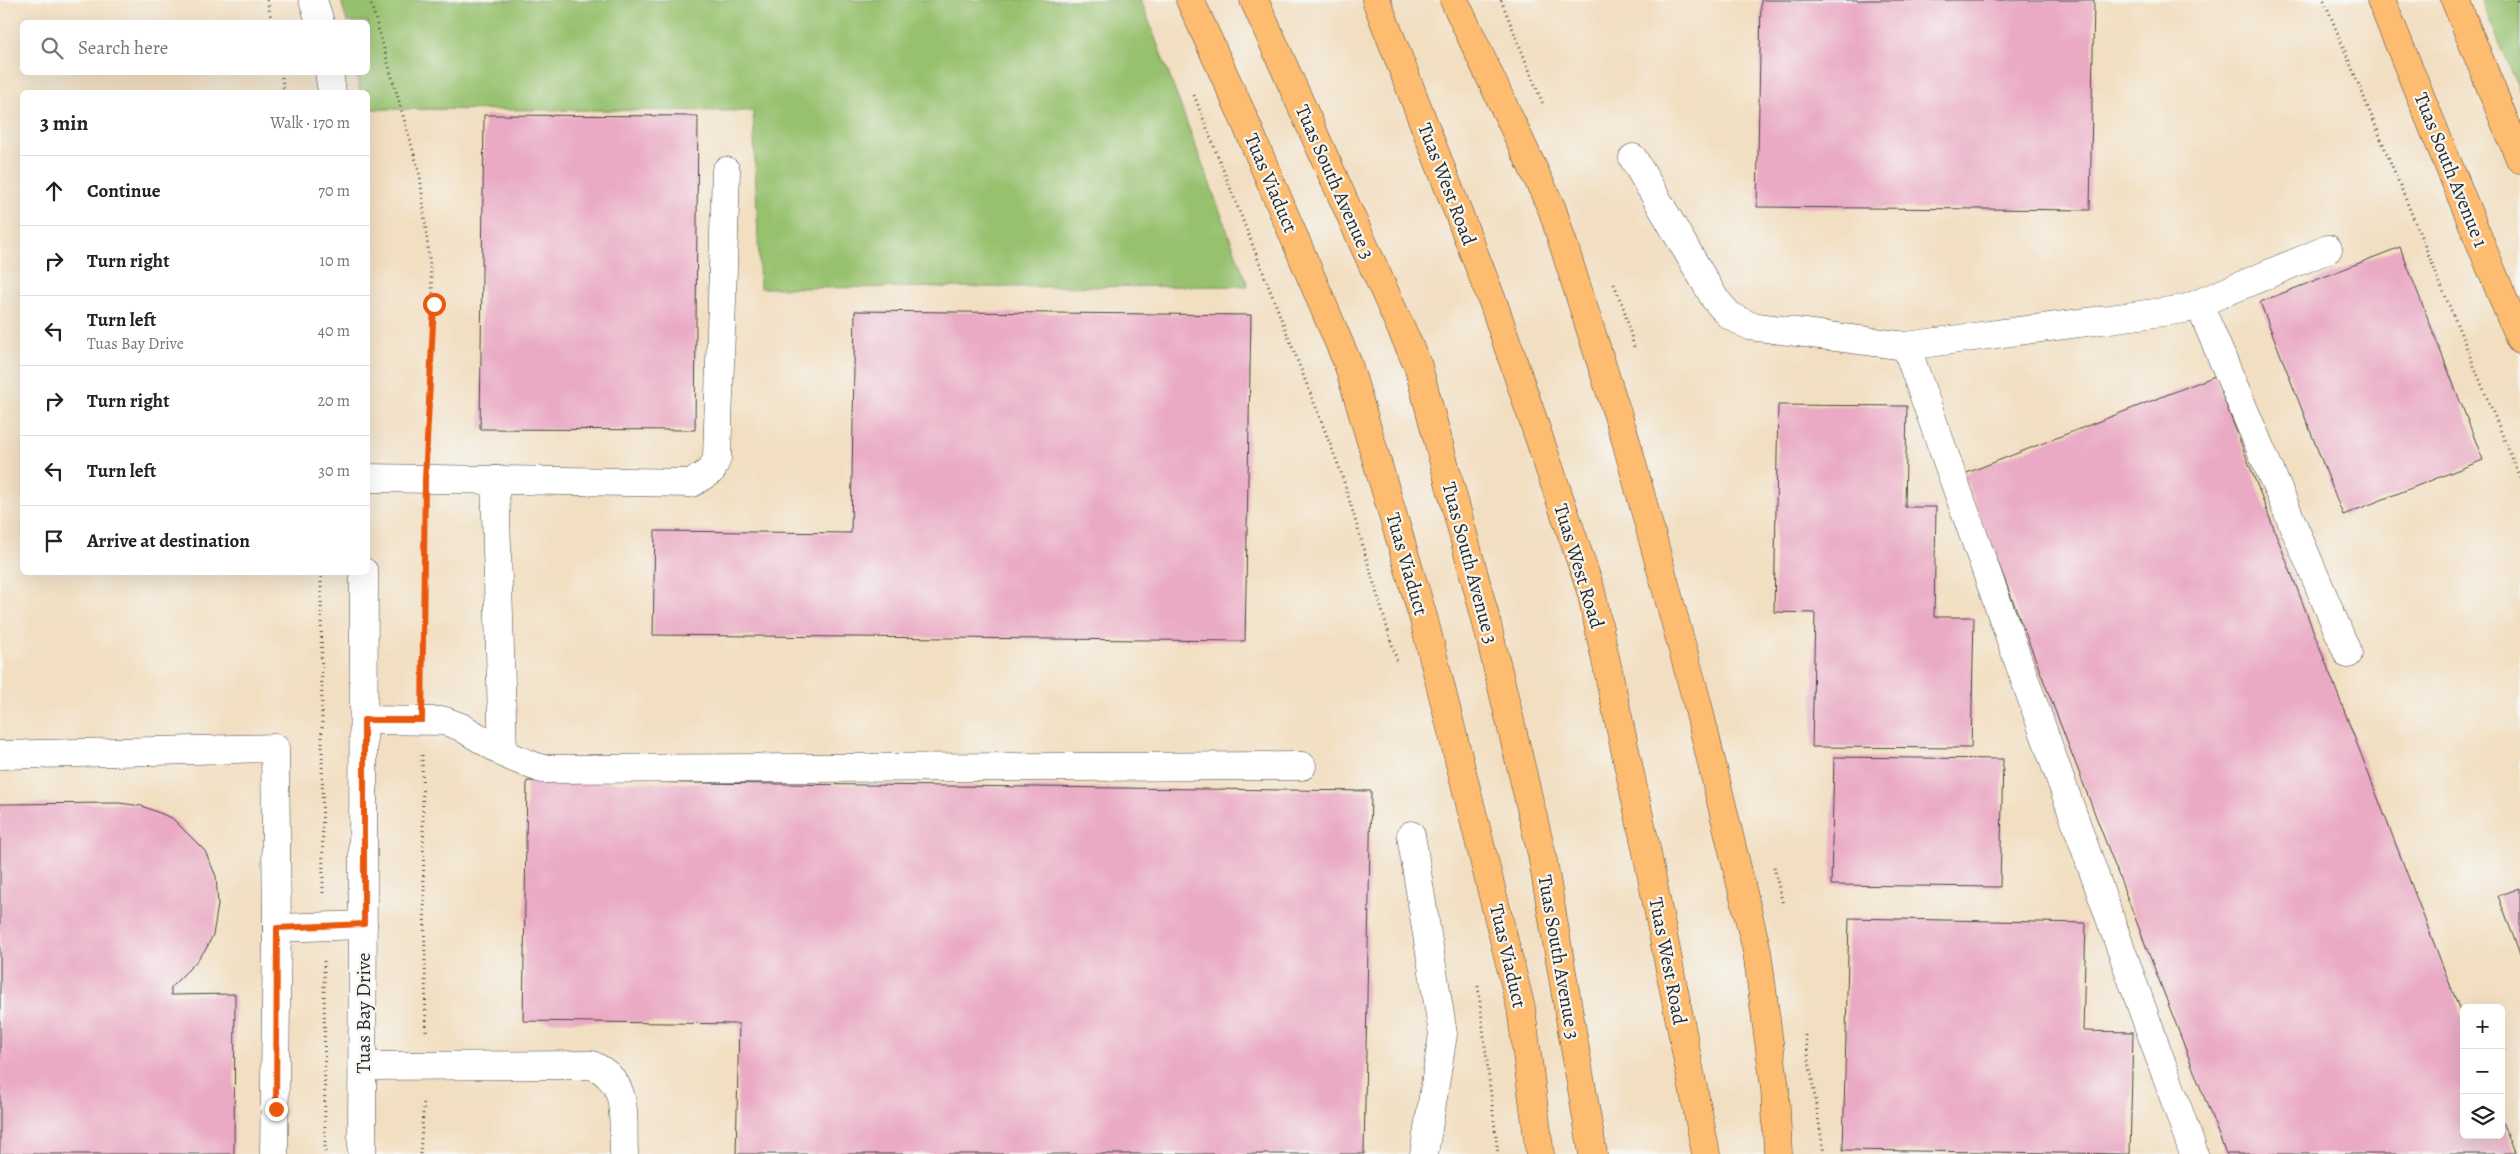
<!DOCTYPE html>
<meta charset="utf-8">
<style>
:root{--surface:#fff;--page:#f6f6f6;--text:#222;--muted:#767676;--line:#e0e0e0}
body{margin:0;font-family:Alegreya,serif;background:var(--page);color:var(--text)}
.controls{position:absolute;right:15px;bottom:15px;display:grid;overflow:hidden;border-radius:8px;box-shadow:0 5px 20px #0002}
.controls button{width:45px;height:45px;display:grid;place-items:center;padding:0;border:0;border-bottom:1px solid var(--line);background:var(--surface);color:var(--text);font:25px sans-serif}
.stop{position:absolute;width:15px;height:15px;margin:-11px;border:4px solid #ea580c;border-radius:50%;background:#fff}
.stop.end{background:#ea580c;border-color:#fff;box-shadow:0 1px 5px #0008}
.list{margin:0;padding:0;list-style:none}
h2{display:flex;justify-content:space-between;align-items:center;height:65px;margin:0;padding:0 20px;font-size:21px}
h2 small{font-size:16px;font-weight:400;color:var(--muted)}
.list li{display:grid;grid-template-columns:32px 1fr auto;gap:15px;align-items:center;box-sizing:border-box;height:70px;padding:0 20px;border-top:1px solid var(--line)}
.list b{display:block;font-size:19px;white-space:nowrap}
.list p{margin:0;font-size:16px;white-space:nowrap;color:var(--muted)}
.list em{font-size:16px;font-style:normal;color:var(--muted)}
.icon{flex:none;width:28px;height:28px;fill:none;stroke:currentColor;stroke-width:2;stroke-linecap:round;stroke-linejoin:round}
.map{position:relative;flex:none;width:2520px;height:1154px;overflow:hidden}
.search{position:absolute;background:var(--surface);box-shadow:0 5px 20px #0002;left:20px;top:20px;width:350px;height:55px;display:flex;align-items:center;gap:12px;box-sizing:border-box;padding:0 18px;border-radius:8px;color:var(--muted);font-size:19px}
.panel{position:absolute;background:var(--surface);box-shadow:0 5px 20px #0002;left:20px;top:90px;width:350px;height:485px;border-radius:8px}
.map>svg:first-child{display:block}
.green{fill:#97c16e;stroke:#61764c}
.building{fill:#eaaac4}
.lines{fill:none;stroke-linecap:round;stroke-linejoin:round}
.minor-casing{stroke:#494641;stroke-width:29}
.major-casing{stroke:#494641;stroke-width:29}
.path{stroke:#494641;stroke-width:3;stroke-dasharray:1 4;stroke-linecap:butt}
.minor{stroke:#fff;stroke-width:28}
.major{stroke:#fdbc6f;stroke-width:28}
.route{stroke:#ea580c;stroke-width:6}
.labels{text-anchor:middle;dominant-baseline:central;stroke-width:4.5;stroke-linejoin:round;paint-order:stroke}
.street-label{font-size:20px;fill:#2b2b2b;stroke:#f6f6f2}
</style>
<div class="map">
<svg width="2520" height="1154" viewBox="0 0 2520 1154">
<rect width="100%" height="100%" fill="#f6f6f2"/>
<filter id="ink" filterUnits="userSpaceOnUse"><feTurbulence type="fractalNoise" baseFrequency=".02" numOctaves="2"/><feDisplacementMap in="SourceGraphic" scale="10" xChannelSelector="R" yChannelSelector="G"/><feConvolveMatrix kernelMatrix="1 2 1 2 8 2 1 2 1" color-interpolation-filters="sRGB"/></filter>
<filter id="wash" filterUnits="userSpaceOnUse"><feTurbulence type="fractalNoise" baseFrequency=".0096" numOctaves="4" result="noise"/><feDisplacementMap in="SourceGraphic" scale="20" xChannelSelector="R" yChannelSelector="G"/><feGaussianBlur stdDeviation="1.12" result="paint"/><feColorMatrix in="noise" values="0 0 0 0 0 0 0 0 0 0 0 0 0 0 0 0 0 1.4 0 .05"/><feComposite in="paint" operator="in"/></filter>
<g filter="url(#wash)">
<rect width="100%" height="100%" fill="#f2dec0"/>
<g class="green">
<path d="M341,0H1141L1248,286L760,288L753,111L368,109V92H360L356,73L368,72V22H347Z"/>
<path d="M2481,0H2520V91Z"/>
</g>
<g id="blocks">
<g class="building">
<path d="M1761,0H2094L2090,210L1757,207Z"/>
<path d="M484,115L698,116L695,430L480,429Z"/>
<path d="M2400,247L2483,460L2343,515L2260,302Z"/>
<path d="M855,311L1251,315L1245,641L653,635L655,531L851,533Z"/>
<path d="M2215,376L2464,1021V1135H2501V1119L2515,1154H2226L1964,474Z"/>
<path d="M1778,405L1907,406L1905,507H1936L1934,617H1974L1971,748L1812,747L1815,613L1774,612Z"/>
<path d="M1834,757L2003,759L2000,887L1831,885Z"/>
<path d="M527,781L1371,791L1364,1154H736L739,1024L523,1021Z"/>
<path d="M119,803L142,806L172,818L205,851L216,876L218,905L213,935L206,949L194,964L171,987V995L235,994L234,1154H0V804Z"/>
<path d="M2520,888V954L2498,896Z"/>
<path d="M1849,918L2086,923L2083,1031L2133,1032L2130,1154L1843,1150Z"/>
</g>
</g>
</g>
<g filter="url(#ink)">
<use href="#blocks" fill-opacity="0" stroke="#494641" stroke-width="1"/>
<g class="lines">
<defs>
<g id="minor">
<path d="M313,0L320,22"/>
<path d="M329,72L332,92"/>
<path d="M1633,158L1715,299L1729,315L1750,326L1906,346L2185,309L2328,249"/>
<path d="M2199,304L2348,654"/>
<path d="M1906,346L2194,1154"/>
<path d="M368,478L692,483L712,470L717,458L726,171"/>
<path d="M495,480L503,753"/>
<path d="M364,720L445,721L461,727L511,757L542,769L1302,766"/>
<path d="M0,755L275,748L277,928L274,1154"/>
<path d="M1411,835L1443,1034L1424,1154"/>
<path d="M277,928L363,925"/>
<path d="M363,1066L592,1065C631,1082 622,1117 624,1154"/>
<path d="M362,1154L364,572"/>
</g>
<g id="major">
<path d="M1190,0L1241,112L1348,364L1424,620L1521,1008L1540,1154"/>
<path d="M1254,0L1418,366L1485,616L1542,855L1593,1154"/>
<path d="M1376,0L1494,305L1591,591L1646,848L1706,1154"/>
<path d="M1454,0L1552,209L1626,441L1697,702L1757,951L1775,1088L1778,1154"/>
<path d="M2381,0L2520,340"/>
<path d="M2455,0L2520,159"/>
</g>
</defs>
<use href="#minor" class="minor-casing"/>
<use href="#major" class="major-casing"/>
<g class="path">
<path d="M267,0L272,22"/>
<path d="M370,0L420,175L434,304L427,446"/>
<path d="M1501,0L1543,104"/>
<path d="M2324,0L2520,478"/>
<path d="M2518,0L2520,5"/>
<path d="M281,72L284,92"/>
<path d="M1194,95L1341,472L1397,661"/>
<path d="M1614,284L1624,309L1634,347"/>
<path d="M321,572L323,894"/>
<path d="M422,686L424,513"/>
<path d="M422,755L426,1031"/>
<path d="M1774,867L1783,905"/>
<path d="M324,961L325,1154"/>
<path d="M1478,986L1498,1154"/>
<path d="M1805,1035L1824,1154"/>
<path d="M420,1154L424,1100"/>
</g>
<use href="#minor" class="minor"/>
<use href="#major" class="major"/>
</g>
</g>
<g class="lines" filter="url(#ink)">
<path class="route" d="M276,1109L277,928L364,924V720H422L425,479L434,304"/>
</g>
<g class="labels">
<g class="street-label">
<text transform="translate(2451 170) rotate(68)">Tuas South Avenue 1</text>
<text transform="translate(1335 182) rotate(66)">Tuas South Avenue 3</text>
<text transform="translate(1271 183) rotate(67)">Tuas Viaduct</text>
<text transform="translate(1447 184) rotate(69)">Tuas West Road</text>
<text transform="translate(1470 563) rotate(75)">Tuas South Avenue 3</text>
<text transform="translate(1407 564) rotate(74)">Tuas Viaduct</text>
<text transform="translate(1579 566) rotate(73)">Tuas West Road</text>
<text transform="translate(1508 956) rotate(77)">Tuas Viaduct</text>
<text transform="translate(1559 957) rotate(80)">Tuas South Avenue 3</text>
<text transform="translate(1668 961) rotate(79)">Tuas West Road</text>
<text transform="translate(363 1013) rotate(-90)">Tuas Bay Drive</text>
</g>
</g>
</svg>
<div class="controls">
<button>+</button>
<button>−</button>
<button><svg class="icon" aria-label="layers" viewBox="0 0 24 24"><path d="M12 4l9 5-9 5-9-5zM3 14l9 5 9-5"/></svg></button>
</div>
<div class="stop" style="left:434px;top:304px"></div>
<div class="stop end" style="left:276px;top:1109px"></div>
<div class="search"><svg class="icon" aria-label="search" viewBox="0 0 24 24"><circle cx="10" cy="10" r="6"/><path d="M15 15l6 6"/></svg>Search here</div>
<section class="panel">
<h2>3 min<small>Walk · 170 m</small></h2>
<ul class="list">
<li><svg class="icon" aria-label="ahead" viewBox="0 0 24 24"><path d="M12 20V5M6 11l6-6 6 6"/></svg><div><b>Continue</b></div><em>70 m</em></li>
<li><svg class="icon" aria-label="right" viewBox="0 0 24 24"><path d="M7 20v-9h11M14 6l5 5-5 5"/></svg><div><b>Turn right</b></div><em>10 m</em></li>
<li><svg class="icon" aria-label="left" viewBox="0 0 24 24"><path d="M17 20v-9H6M10 6l-5 5 5 5"/></svg><div><b>Turn left</b><p>Tuas Bay Drive</p></div><em>40 m</em></li>
<li><svg class="icon" aria-label="right" viewBox="0 0 24 24"><path d="M7 20v-9h11M14 6l5 5-5 5"/></svg><div><b>Turn right</b></div><em>20 m</em></li>
<li><svg class="icon" aria-label="left" viewBox="0 0 24 24"><path d="M17 20v-9H6M10 6l-5 5 5 5"/></svg><div><b>Turn left</b></div><em>30 m</em></li>
<li><svg class="icon" aria-label="arrive" viewBox="0 0 24 24"><path d="M6 21V4h12l-3 4 3 4H6"/></svg><div><b>Arrive at destination</b></div></li>
</ul>
</section>
</div>
